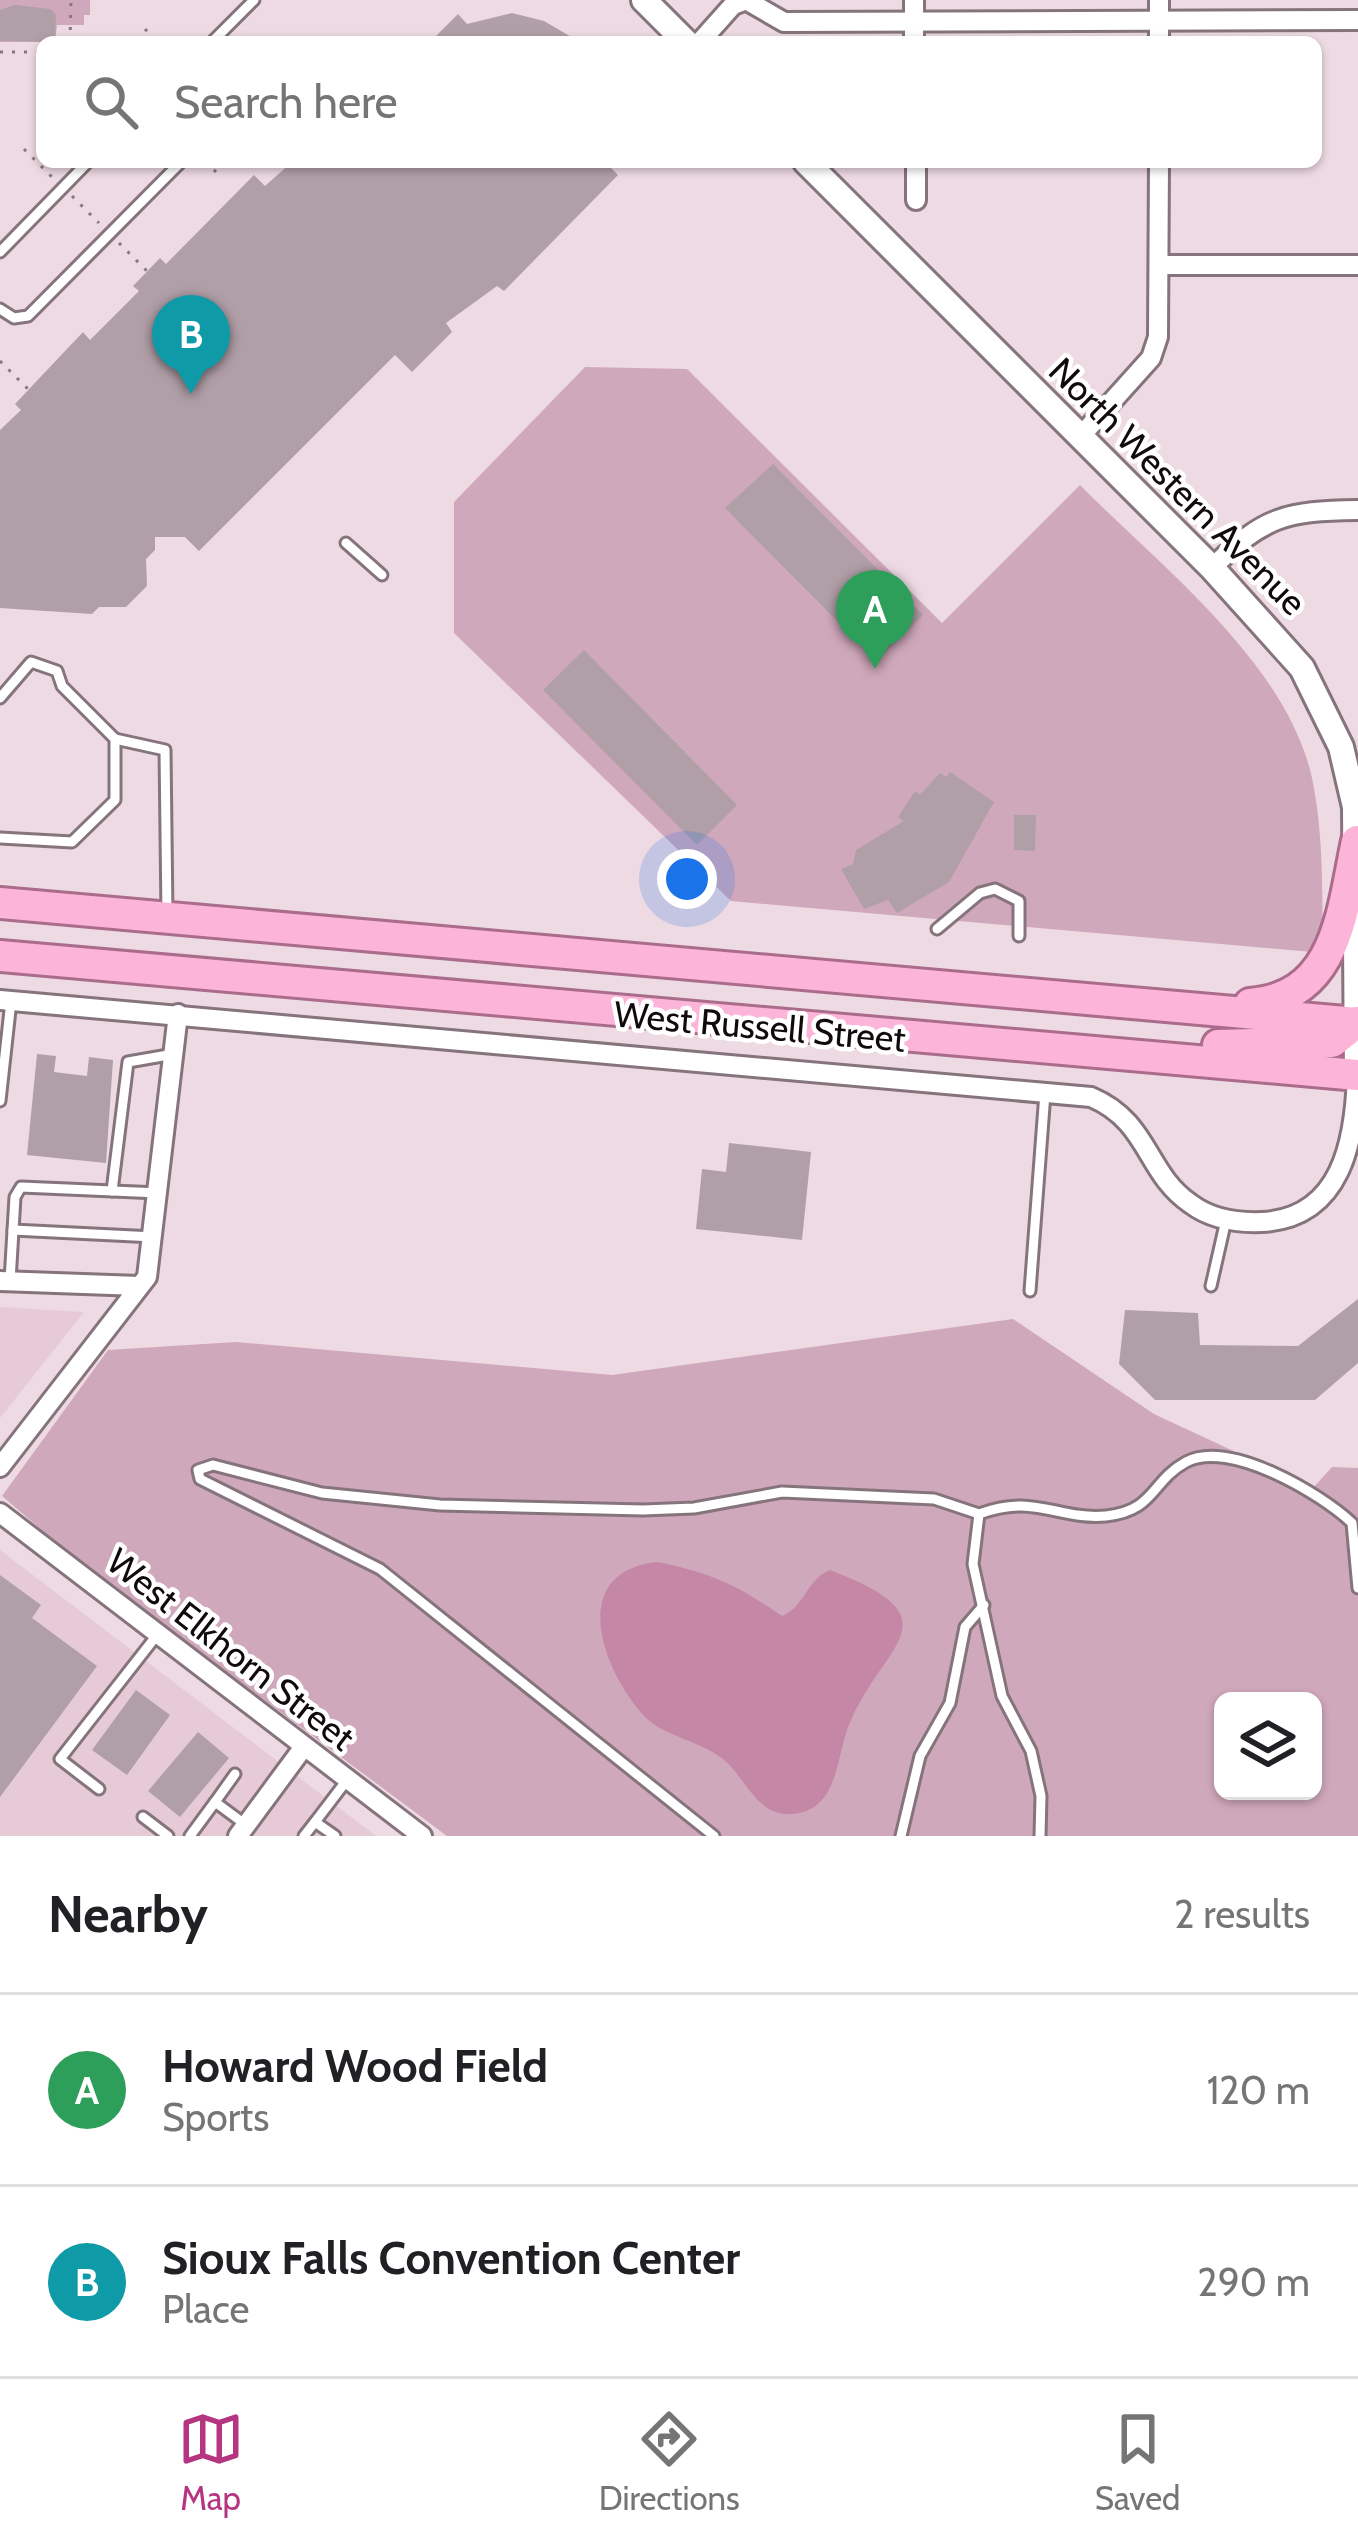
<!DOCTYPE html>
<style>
:root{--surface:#fff;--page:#f2f2f2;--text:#202124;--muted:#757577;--line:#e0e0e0;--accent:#b53580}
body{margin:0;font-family:Cabin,sans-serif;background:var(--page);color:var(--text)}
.controls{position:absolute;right:36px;bottom:36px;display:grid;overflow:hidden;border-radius:18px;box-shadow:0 3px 9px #0004}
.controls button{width:108px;height:108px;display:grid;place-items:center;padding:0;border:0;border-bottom:3px solid var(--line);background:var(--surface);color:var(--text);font:60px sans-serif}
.you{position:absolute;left:687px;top:879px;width:42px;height:42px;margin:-30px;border:9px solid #fff;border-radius:50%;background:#1a73e8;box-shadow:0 0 0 18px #1a73e833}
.badge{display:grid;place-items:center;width:78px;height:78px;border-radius:50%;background:var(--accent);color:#fff;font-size:39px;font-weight:700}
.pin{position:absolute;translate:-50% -99px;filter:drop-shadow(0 3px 6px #0008)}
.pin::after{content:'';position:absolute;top:63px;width:42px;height:36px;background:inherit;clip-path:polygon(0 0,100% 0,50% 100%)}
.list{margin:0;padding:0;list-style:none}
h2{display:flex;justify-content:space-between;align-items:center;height:156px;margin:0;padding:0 48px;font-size:51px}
h2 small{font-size:39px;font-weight:400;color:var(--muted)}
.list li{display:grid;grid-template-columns:78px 1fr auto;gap:36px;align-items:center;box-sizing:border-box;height:192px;padding:0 48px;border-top:3px solid var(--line)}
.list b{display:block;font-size:45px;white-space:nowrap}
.list p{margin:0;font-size:39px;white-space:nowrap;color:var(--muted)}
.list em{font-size:39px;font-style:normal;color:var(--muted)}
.icon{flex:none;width:66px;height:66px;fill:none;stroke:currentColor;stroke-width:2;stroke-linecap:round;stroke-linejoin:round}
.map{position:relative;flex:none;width:1358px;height:1836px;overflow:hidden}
.search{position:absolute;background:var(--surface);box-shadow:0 3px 9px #0004;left:36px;right:36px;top:36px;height:132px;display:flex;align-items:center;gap:30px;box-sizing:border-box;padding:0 42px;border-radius:18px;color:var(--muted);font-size:45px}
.sheet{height:540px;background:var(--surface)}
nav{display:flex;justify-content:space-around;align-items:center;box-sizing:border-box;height:168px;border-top:3px solid var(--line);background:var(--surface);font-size:33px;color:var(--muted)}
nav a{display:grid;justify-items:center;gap:6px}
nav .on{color:var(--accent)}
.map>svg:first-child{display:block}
.built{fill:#e6cbd7}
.green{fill:#d0a8bb;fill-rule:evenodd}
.water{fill:#c487a5}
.building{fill:#b19fa7}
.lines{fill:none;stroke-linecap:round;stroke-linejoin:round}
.service-casing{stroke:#85747c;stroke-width:15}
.minor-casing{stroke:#85747c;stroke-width:24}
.tertiary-casing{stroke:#85747c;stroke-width:30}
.trunk-casing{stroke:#aa6c8b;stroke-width:36}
.path{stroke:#86787f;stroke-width:3;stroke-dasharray:3 9;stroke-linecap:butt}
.service{stroke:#fff;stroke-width:9}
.minor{stroke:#fff;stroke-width:18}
.tertiary{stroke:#fff;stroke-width:24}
.trunk{stroke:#fcb4d8;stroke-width:30}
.labels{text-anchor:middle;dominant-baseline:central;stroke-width:9;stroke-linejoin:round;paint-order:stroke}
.street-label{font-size:36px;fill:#110a0d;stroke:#fff}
</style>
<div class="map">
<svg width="1358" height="1836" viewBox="0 0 1358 1836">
<rect width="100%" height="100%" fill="#eedae3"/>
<g class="built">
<path d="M0,1307L84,1312L0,1418Z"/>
<path d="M0,1550L376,1836H0Z"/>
</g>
<g class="green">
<path d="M0,0H90V15H84V25H57L55,42H0Z"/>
<path d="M585,367L687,369L942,623L1080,485C1161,567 1286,662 1312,778C1324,835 1322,895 1323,953L731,901L454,633V502Z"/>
<path d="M1013,1319L1154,1414L1313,1488L1332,1467L1358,1468V1836H447L79,1562L2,1496L108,1350L236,1342L612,1375ZM1223,1701H1313V1791H1223Z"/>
</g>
<path class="water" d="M657,1562C712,1573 737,1585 782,1616C805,1607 806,1580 830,1570C963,1621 879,1643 847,1730C836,1763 836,1811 792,1814C757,1817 746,1778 724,1760C702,1741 662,1736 644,1716C601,1668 567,1572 657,1562Z"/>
<g class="building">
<path d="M15,5L51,9L56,15L55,42L0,41V10Z"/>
<path d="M512,13L544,21L580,42H430L458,14L467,24Z"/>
<path d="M292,162H605L618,175L504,291L497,286L446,323L452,332L412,372L395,355L199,551L185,537H155V550L146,559L147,586L126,607H99L92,614L0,608V430L21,410L15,404L83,332L90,340L139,291L133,286L160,258L166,264L254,175L265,186Z"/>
<path d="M773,464L923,615L877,661L725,508Z"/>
<path d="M584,650L737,805L697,845L543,690Z"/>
<path d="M950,772L994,802L949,882L897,913L888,900L864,909L841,869L853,864L856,850L904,821L898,817L915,791L920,795L940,773L946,777Z"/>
<path d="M1014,815H1036L1035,851L1014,850Z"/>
<path d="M37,1054L56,1056L54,1072L87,1076L89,1057L113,1060L106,1163L27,1155Z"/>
<path d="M729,1143L811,1152L802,1240L696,1229L702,1169L726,1172Z"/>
<path d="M1358,1299V1363L1315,1400H1155L1119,1364L1125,1310L1198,1313L1200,1345L1298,1346Z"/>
<path d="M0,1575L41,1605L32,1618L97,1666L0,1797Z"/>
<path d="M136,1690L170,1715L127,1775L92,1750Z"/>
<path d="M198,1732L229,1758L180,1817L148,1791Z"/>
</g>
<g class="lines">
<defs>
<g id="service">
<path d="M212,42L254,0"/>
<path d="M0,252L88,162"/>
<path d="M0,309L14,318L28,316L181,162"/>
<path d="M346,543L382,575"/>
<path d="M0,698L31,662L57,671L62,686L115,739V800L72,842L0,838"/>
<path d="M115,739L165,750L167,915"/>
<path d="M937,929L980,893L995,889L1019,901V936"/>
<path d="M0,1101L11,1001"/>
<path d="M112,1191L128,1062L174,1054"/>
<path d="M13,1230L154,1237"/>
<path d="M10,1281L15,1197L21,1187L159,1193"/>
<path d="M1211,1286L1226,1220"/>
<path d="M1030,1291L1045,1093"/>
<path d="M99,1789L60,1759L157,1635"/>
<path d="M215,1802L235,1774"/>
<path d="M143,1817L168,1836"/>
<path d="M315,1822L347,1780"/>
<path d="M190,1836L215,1802L246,1825"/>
<path d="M304,1836L315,1822L335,1836"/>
<path d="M714,1836L380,1569L200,1479L198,1470L213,1465L322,1493L440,1505L643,1510L694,1508L782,1492L934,1499L979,1514"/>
<path d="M901,1836L920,1756L950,1703L965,1627L984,1605"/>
<path d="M1040,1836L1041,1796L1031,1751L1002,1696L973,1564L979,1514C1035,1493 1056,1520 1106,1516C1155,1511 1151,1481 1186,1462C1229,1439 1320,1493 1352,1523L1358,1588"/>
</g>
<g id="minor">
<path d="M914,0V42"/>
<path d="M1159,0V42"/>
<path d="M700,42L733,5L746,0L784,22L1358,20"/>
<path d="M916,162V200"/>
<path d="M1159,265H1358"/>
<path d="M1080,437L1151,358L1158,337L1159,162"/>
<path d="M1212,568C1264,516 1286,511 1358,510"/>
<path d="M0,1000L1091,1097C1150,1122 1145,1173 1191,1204C1211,1219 1237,1223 1262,1222C1342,1218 1355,1140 1357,1075"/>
<path d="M0,1281L139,1286"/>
<path d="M0,1467L147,1277L178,1014"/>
<path d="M0,1513L422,1836"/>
<path d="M238,1836L303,1748"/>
</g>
<g id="tertiary">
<path d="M644,0L686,42"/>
<path d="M806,162L1212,568L1302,668L1341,747L1355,807L1357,1075"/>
</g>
<g id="trunk">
<path d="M0,903L1358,1023"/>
<path d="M0,956L1358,1075"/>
<path d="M1250,1004C1338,997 1342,911 1357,841"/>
<path d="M1218,1045L1332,1042L1357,1022"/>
</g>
</defs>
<use href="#service" class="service-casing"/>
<use href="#minor" class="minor-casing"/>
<use href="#tertiary" class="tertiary-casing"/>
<use href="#trunk" class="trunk-casing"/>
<g class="path">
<path d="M145,29L158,42"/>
<path d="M70,42L71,0"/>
<path d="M0,52H42"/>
<path d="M24,149L52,177"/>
<path d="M280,162L286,167"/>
<path d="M214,172L223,162"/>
<path d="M72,196L99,223"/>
<path d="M119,243L147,271"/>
<path d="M0,361L29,390"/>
</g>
<use href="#service" class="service"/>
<use href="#minor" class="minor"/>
<use href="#tertiary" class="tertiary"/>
<use href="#trunk" class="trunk"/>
</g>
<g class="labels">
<g class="street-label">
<text transform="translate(1178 486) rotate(45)">North Western Avenue</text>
<text transform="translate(760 1026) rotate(5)">West Russell Street</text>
<text transform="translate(231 1649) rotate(38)">West Elkhorn Street</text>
</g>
</g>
</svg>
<div class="controls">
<button><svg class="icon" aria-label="layers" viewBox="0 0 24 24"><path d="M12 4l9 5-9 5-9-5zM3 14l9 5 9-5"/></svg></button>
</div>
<div class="you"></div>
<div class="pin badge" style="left:875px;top:669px;background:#2e9e5b">A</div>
<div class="pin badge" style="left:191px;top:394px;background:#0f9aa8">B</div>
<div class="search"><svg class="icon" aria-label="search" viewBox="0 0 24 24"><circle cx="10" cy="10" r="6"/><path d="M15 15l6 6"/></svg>Search here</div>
</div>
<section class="sheet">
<h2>Nearby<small>2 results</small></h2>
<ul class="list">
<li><span class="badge" style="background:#2e9e5b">A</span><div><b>Howard Wood Field</b><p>Sports</p></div><em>120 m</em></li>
<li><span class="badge" style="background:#0f9aa8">B</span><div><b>Sioux Falls Convention Center</b><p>Place</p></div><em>290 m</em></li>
</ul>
</section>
<nav>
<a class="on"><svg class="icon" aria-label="map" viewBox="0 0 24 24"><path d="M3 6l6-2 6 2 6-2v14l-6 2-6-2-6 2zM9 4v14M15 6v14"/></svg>Map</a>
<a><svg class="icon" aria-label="directions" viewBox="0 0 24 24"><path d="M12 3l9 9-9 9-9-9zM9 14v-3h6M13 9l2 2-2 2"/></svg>Directions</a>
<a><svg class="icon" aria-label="saved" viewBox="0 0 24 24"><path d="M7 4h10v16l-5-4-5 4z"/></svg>Saved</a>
</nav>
